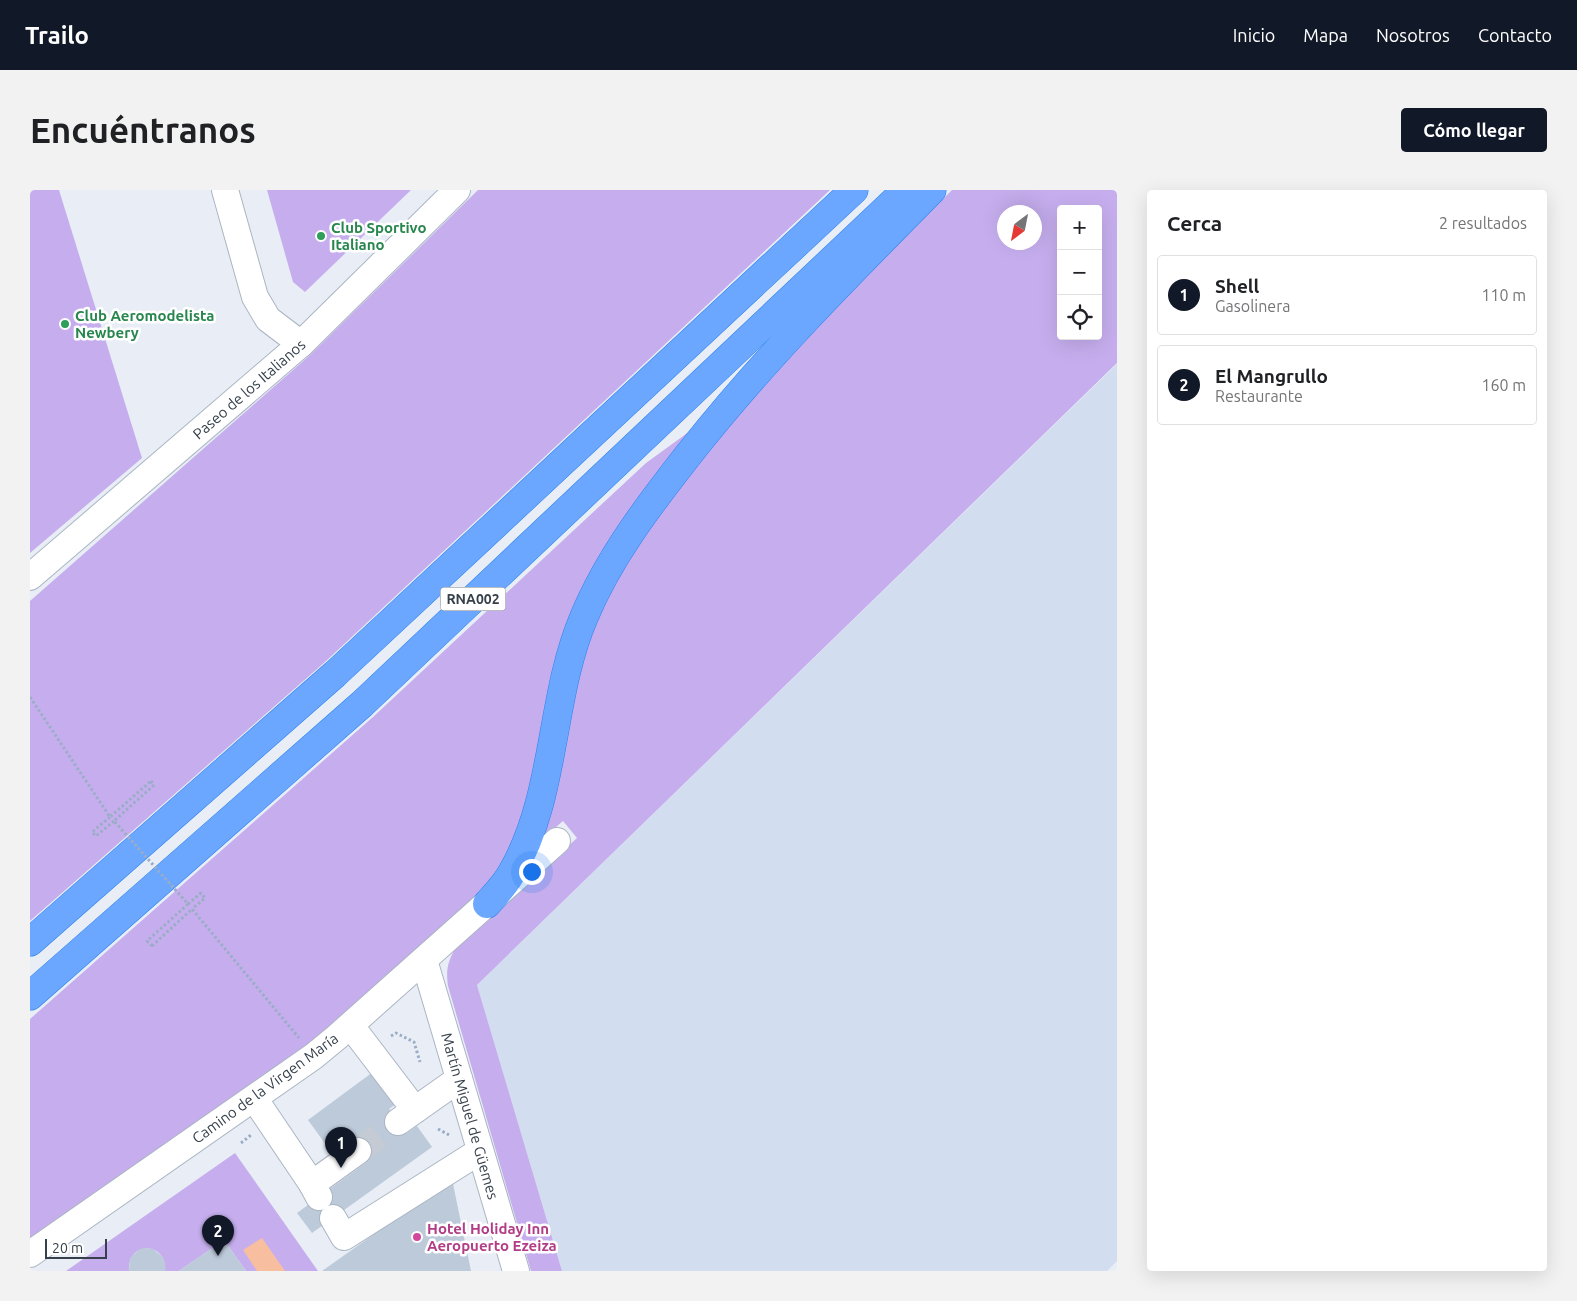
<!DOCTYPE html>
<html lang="es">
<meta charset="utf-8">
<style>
:root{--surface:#fff;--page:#f2f2f2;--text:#202124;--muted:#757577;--line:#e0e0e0;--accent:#111827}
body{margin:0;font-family:Ubuntu,sans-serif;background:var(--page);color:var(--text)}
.controls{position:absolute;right:15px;top:15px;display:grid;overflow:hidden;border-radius:5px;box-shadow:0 5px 20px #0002}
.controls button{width:45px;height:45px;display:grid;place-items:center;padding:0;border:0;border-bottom:1px solid var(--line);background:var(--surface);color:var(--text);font:25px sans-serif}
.compass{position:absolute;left:967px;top:15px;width:45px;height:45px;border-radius:50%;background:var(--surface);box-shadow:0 5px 20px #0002;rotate:212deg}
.scale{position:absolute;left:15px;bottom:12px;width:62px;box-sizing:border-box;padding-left:5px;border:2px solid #36404b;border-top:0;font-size:14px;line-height:18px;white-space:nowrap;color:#36404b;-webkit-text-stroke:4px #fff;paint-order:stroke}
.you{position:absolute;left:501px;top:681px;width:18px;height:18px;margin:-12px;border:4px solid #fff;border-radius:50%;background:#1a73e8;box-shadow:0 0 0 8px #1a73e833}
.badge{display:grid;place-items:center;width:32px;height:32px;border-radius:50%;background:var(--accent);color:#fff;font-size:16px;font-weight:700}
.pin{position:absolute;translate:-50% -41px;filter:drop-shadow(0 1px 2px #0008)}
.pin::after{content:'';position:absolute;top:26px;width:18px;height:15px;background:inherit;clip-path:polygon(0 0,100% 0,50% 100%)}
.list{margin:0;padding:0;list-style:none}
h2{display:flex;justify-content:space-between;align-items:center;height:65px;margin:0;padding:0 20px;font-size:21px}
h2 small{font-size:16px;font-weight:400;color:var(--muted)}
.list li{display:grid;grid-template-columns:32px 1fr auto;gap:15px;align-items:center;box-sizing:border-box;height:80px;margin:0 10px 10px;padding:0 10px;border:1px solid var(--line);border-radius:5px}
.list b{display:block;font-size:19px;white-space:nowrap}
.list p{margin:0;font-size:16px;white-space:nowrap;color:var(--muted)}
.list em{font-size:16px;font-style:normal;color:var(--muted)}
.icon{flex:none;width:28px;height:28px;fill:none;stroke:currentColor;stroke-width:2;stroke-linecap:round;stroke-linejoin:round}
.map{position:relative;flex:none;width:1087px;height:1081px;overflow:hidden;border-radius:5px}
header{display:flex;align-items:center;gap:30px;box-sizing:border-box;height:70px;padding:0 25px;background:var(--accent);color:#fff}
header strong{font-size:24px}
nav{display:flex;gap:28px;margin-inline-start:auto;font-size:18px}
.intro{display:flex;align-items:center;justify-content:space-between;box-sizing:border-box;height:120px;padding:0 30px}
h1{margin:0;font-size:35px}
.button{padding:12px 22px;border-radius:5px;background:var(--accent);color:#fff;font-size:18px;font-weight:700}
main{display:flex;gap:30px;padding:0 30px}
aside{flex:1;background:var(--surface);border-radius:5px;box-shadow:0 5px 20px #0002}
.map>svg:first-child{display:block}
.education{fill:#d2ddf0}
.green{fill:#c6aeee;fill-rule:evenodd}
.water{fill:#f8bea0}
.building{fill:#bdcad9}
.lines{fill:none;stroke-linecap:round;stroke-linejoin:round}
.minor-tunnel{stroke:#c5cbd4;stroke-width:26;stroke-dasharray:26 13;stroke-linecap:butt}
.minor-casing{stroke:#aab5c3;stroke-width:28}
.highway-casing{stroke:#2c81ed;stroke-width:29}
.path{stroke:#9aadc6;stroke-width:3;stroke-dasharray:2.5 2.5;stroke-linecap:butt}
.minor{stroke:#fff;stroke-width:26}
.highway{stroke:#6ba7ff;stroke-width:28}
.path-bridge{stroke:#9aadc6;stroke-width:3;stroke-dasharray:2.5 2.5;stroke-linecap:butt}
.leisure-dot{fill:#2e9e5b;stroke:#fff;stroke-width:2}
.hotel-dot{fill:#d1479c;stroke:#fff;stroke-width:2}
.labels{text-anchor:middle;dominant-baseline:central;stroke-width:5;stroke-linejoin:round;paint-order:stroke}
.shield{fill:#fff;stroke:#727981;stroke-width:1}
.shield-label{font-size:14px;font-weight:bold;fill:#36404b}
.leisure-label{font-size:15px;font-weight:bold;fill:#27864d;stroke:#fff;text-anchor:start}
.street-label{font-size:15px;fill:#36404b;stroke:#fff}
.hotel-label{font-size:15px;font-weight:bold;fill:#b23c85;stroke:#fff;text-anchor:start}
</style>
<header>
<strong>Trailo</strong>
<nav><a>Inicio</a><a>Mapa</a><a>Nosotros</a><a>Contacto</a></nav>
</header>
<div class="intro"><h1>Encuéntranos</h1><a class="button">Cómo llegar</a></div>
<main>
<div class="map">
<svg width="1087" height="1081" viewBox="0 0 1087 1081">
<rect width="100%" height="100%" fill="#e9eef6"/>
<path class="education" d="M1087,174V1071L1077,1081H532L447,795Z"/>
<g class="green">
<path d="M0,0H29L112,268L0,363Z"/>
<path d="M237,0H381L275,102L263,92Z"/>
<path d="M448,0H800L295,472L0,731V411L279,166Z"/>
<path d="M922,0H1087V173L447,795L532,1081H501L418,796C416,781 417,773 425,759L547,648L533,631L511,650L550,470L582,392L692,237L819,103ZM1031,19H1068V146H1031ZM974,22H1004V52H974Z"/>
<path d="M660,241L621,294L504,591L477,666L448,708L277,857L0,1049V829L343,527L616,273Z"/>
<path d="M205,963L288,1081H216L194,1050L149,1081H135C138,1052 97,1050 99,1081H36Z"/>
</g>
<path class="water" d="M232,1048L255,1081H227L213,1060Z"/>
<g class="building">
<path d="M347,879L370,911L359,919L377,943L387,936L402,957L282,1043L267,1023L337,972L317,946L299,959L278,930Z"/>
<path d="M422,989L441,1081H292Z"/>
<path d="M194,1050L216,1081H149Z"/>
<path d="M116,1058L123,1059L133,1067L135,1073V1081H99L100,1068L110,1059Z"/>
</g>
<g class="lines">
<path class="minor-tunnel" d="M328,961L368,932"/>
<defs>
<g id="minor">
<path d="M195,0L225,107L238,129L271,154"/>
<path d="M0,387L271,154L427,0"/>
<path d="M394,770L486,1081"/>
<path d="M321,836L385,920"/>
<path d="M224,908L282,994L289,1007"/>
<path d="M368,932L429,889"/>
<path d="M282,994L328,961"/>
<path d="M303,1028L314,1047L450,961"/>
<path d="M0,1064L284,866L307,847L527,651"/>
</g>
<g id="highway">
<path d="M457,714C465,705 475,695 481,684C527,606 519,509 554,427C579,367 619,315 659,264C733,170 818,85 902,0"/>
<path d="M0,752L305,484L824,0"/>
<path d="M0,806L332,514L876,0"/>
</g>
</defs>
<use href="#minor" class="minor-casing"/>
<use href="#highway" class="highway-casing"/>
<g class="path">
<path d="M0,507L80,627L121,591"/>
<path d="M80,627L62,642L66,646L84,631"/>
<path d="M158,714L171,703L175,708L162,719"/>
<path d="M122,756L162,719L269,848"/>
<path d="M361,846L366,843L384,852L390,872"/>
<path d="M408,939L421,946"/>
<path d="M211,953L221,945"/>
</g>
<use href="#minor" class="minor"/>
<use href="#highway" class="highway"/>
<path class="path-bridge" d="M121,591L124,595L84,631L158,714L117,751L122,756"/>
</g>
<g class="leisure-dot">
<circle cx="291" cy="46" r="5"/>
<circle cx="35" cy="134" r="5"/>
</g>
<circle class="hotel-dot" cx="387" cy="1047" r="5"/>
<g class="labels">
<rect class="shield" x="410.5" y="397.5" width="65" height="23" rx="4"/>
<g class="shield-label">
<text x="443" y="409">RNA002</text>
</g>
<g class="leisure-label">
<text x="301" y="37">Club Sportivo<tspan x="301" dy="17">Italiano</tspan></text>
<text x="45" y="125">Club Aeromodelista<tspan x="45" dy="17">Newbery</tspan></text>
</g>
<g class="street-label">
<text transform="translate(219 199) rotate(-41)">Paseo de los Italianos</text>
<text transform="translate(235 898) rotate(-36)">Camino de la Virgen María</text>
<text transform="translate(440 926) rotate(74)">Martín Miguel de Güemes</text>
</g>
<g class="hotel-label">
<text x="397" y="1038">Hotel Holiday Inn<tspan x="397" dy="17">Aeropuerto Ezeiza</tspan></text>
</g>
</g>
</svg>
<div class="controls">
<button>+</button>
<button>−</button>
<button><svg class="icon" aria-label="locate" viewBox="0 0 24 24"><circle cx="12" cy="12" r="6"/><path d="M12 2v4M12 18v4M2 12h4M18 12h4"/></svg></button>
</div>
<svg class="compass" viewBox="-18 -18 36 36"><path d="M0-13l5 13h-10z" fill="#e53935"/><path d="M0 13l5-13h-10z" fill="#757577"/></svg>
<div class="scale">20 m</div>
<div class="you"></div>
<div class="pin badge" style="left:311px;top:978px">1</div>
<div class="pin badge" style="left:188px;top:1066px">2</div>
</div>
<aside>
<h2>Cerca<small>2 resultados</small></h2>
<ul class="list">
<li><span class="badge">1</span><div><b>Shell</b><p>Gasolinera</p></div><em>110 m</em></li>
<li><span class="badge">2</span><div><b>El Mangrullo</b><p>Restaurante</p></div><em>160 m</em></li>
</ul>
</aside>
</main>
